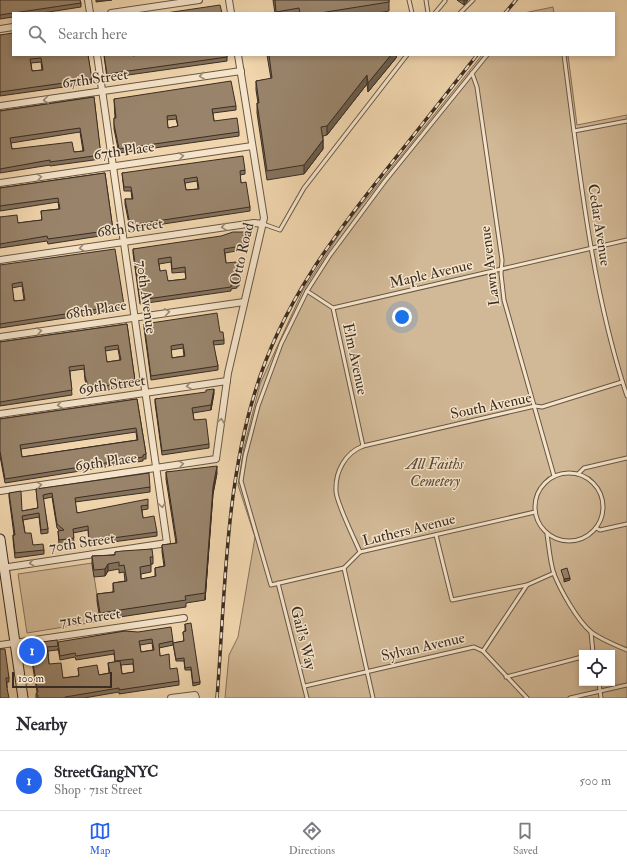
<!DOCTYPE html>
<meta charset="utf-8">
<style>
:root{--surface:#fff;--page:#f2f2f3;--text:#2b2b33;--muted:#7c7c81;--line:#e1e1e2;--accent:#2563eb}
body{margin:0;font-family:"IM FELL Double Pica",serif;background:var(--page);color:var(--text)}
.controls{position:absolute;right:12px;bottom:12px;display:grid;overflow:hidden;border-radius:0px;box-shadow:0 2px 6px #0003}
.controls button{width:36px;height:36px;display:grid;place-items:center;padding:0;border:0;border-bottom:1px solid var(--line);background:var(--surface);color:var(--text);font:20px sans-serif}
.scale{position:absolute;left:12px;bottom:10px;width:100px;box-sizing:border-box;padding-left:4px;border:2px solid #3b2d23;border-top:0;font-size:11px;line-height:14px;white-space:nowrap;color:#3b2d23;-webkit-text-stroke:3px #f5e4ca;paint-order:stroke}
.you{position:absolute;left:402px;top:317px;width:14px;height:14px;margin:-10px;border:3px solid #fff;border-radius:50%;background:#1a73e8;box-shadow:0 0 0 6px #1a73e833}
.badge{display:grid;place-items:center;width:26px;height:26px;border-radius:50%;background:var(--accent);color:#fff;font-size:13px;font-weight:700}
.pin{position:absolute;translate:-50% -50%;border:2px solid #fff;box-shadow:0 1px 4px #0006}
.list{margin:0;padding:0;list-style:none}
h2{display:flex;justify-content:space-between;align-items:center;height:52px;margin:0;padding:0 16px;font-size:17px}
h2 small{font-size:13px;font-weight:400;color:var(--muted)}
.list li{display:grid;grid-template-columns:26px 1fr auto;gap:12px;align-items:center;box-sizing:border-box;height:60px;padding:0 16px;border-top:1px solid var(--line)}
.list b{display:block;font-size:15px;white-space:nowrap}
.list p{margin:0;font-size:13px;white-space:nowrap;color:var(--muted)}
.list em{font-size:13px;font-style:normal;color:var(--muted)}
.icon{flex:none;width:22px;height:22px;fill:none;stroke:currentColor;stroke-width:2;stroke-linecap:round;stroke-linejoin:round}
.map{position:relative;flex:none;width:627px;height:698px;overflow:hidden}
.search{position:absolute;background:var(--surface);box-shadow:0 2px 6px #0003;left:12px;right:12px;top:12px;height:44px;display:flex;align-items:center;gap:10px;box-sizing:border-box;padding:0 14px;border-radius:0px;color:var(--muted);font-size:15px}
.sheet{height:112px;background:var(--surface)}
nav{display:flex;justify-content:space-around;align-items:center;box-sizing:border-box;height:56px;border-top:1px solid var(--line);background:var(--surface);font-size:11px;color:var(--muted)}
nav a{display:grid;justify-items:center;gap:2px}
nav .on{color:var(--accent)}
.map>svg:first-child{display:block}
.green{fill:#d1b896;stroke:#86725c;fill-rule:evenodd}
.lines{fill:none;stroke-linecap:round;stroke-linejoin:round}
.lane-casing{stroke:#685746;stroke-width:5}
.street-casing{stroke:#685746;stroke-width:8}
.secondary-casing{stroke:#3b2d23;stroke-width:11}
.lane{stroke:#f5e4ca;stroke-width:3}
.street{stroke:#f5e4ca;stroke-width:6}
.secondary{stroke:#f5e4ca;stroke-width:9}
.rail-casing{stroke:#3b2d23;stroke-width:3.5}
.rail{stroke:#f5e4ca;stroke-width:2;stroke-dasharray:6;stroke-linecap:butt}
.wall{fill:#84725c;stroke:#3b2d23;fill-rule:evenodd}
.shaded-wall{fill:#6b5c4b;stroke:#3b2d23}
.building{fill:#99846b;stroke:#3b2d23;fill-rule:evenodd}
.oneway{stroke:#988876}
.labels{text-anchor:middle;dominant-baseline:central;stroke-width:3;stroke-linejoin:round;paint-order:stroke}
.street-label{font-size:15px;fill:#3b2d23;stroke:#f5e4ca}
.park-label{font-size:15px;font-style:italic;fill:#59493a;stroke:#f5e4ca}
</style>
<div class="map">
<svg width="627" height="698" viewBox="0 0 627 698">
<rect width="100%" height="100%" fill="#f0d5ad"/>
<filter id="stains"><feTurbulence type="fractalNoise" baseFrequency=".005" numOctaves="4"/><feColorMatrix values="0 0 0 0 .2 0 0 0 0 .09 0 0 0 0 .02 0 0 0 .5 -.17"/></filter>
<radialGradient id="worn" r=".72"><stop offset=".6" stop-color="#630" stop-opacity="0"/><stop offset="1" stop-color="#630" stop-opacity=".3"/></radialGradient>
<g class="green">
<path d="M553,7L554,13H524Z"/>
<path d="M482,55H568L577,125L627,115V698H225L229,655L238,637L255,537L238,485L244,447L260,384L303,290L344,227ZM582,653H612V683H582Z"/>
<path d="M92,563L101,621L27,633L18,574Z"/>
</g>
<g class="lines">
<defs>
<g id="lane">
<path d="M409,0L412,13"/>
<path d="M426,0L428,13"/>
<path d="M435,13L445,1"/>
<path d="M460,13L473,0"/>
<path d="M487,55L385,181L330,255L307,291L281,344L258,406L245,456L241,481L271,585L344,568L360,552L535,512"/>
<path d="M564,55C579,167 591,288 627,396"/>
<path d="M472,73L477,87L502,260L501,274L504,300L554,476"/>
<path d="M574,131L627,121"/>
<path d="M263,224L280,230L304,188L407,55"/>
<path d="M307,291L333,308L363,446"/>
<path d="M333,308L627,240"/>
<circle cx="569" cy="507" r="34"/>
<path d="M578,474L584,468L627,458"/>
<path d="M596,528L600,530L627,524"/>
<path d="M547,534C549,547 550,562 554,574C561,591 577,620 591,632C602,640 615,645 627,650"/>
<path d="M436,535L452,600L527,585"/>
<path d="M360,552C355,540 336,502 336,491C335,472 345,453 363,446L535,406L542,407L622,382"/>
<path d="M344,568L373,698"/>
<path d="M278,583L307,698"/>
<path d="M591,632L593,653"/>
<path d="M483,651L527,585L554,573"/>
<path d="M506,677L582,657"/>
<path d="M599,683L601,698"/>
<path d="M305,686L474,647L483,651L527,698"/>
<path d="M570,698L627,685"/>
</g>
<g id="street">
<path d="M88,0L90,13"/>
<path d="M229,0L231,13"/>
<path d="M111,13L199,0"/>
<path d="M0,29L13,27"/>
<path d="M0,106L241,71"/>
<path d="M0,183L252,146"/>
<path d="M0,260L254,223L263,224"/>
<path d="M0,337L244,302"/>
<path d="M0,414L227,381"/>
<path d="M0,491L216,459L228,373L264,218L238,55"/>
<path d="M2,568L167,543L97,55"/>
<path d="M0,645L184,618"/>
<path d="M171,698L195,695L196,698"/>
</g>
<path id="secondary" d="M0,539L23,698"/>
</defs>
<use href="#lane" class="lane-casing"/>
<use href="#street" class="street-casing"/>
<use href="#secondary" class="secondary-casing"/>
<use href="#lane" class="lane"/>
<use href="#street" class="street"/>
<use href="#secondary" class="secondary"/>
<defs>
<g id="rail">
<path d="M505,13L516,0"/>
<path d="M217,698C225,598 225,488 255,392C281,305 334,235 390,165C419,128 448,92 477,55"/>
</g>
</defs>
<use href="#rail" class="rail-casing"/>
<use href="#rail" class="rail"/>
</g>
<g class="wall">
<path d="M0,0L81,3V7L42,13H13V17L0,19Z"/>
<path d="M96,0H112L96,2Z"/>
<path d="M273,0H389V11L378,13H275Z"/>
<path d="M457,0H468L464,5Z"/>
<path d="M0,35L88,55L92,83L0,96ZM41,62L42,70L32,71L31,63Z"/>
<path d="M104,55H133V56L227,55V61L107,78Z"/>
<path d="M267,55H397L396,58L368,92L367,84L327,135L323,136V149L304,174L267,180L257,113V103H258L256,90V81L271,79Z"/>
<path d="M94,97L101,159L50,166V165L0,173V111ZM80,132L83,151L74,152L12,149L11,143Z"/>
<path d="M114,99L236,106V110L213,113L214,121L239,132V136L119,153L114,129V118H115ZM176,119L178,126L168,128L167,120Z"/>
<path d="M245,170V174L240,175L241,183L250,207V211L130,229L125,204V199H132L131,191H124L122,173ZM197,181L198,189L186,190L185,183Z"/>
<path d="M105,173L113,230V234L48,244L47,241L0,248V217L18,223L42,220L41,211L59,209L58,202L0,211V188Z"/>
<path d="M247,245V249L225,253L226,263L239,281V286H237V288L231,289V291L140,304L133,253V249ZM171,262L172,273L185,272L186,279L168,281L160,271L159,264Z"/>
<path d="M0,265L124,305V309L0,328ZM22,286L24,300L14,301L12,288Z"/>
<path d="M127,324L135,381V386L100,391V388L88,390L85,380L84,369L70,371L72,395L0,406V342ZM118,349L120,360L107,362L105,351Z"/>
<path d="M144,324L220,332L224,340V344L213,345L218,366V370L151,380L144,328ZM183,348L184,356L172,358L171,350Z"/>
<path d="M214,393L211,410L193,413L194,420L209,444V448L162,455L155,403V399Z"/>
<path d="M137,399L146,454V459H143V461L5,483L0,456V419ZM136,432L137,440L22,457L21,449Z"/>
<path d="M166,472L217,473L213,494L205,600L186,603V607L100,620L97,601V594L113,592V583L125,581L124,572L119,573V569L108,571L105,576L94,577L92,564V556L115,555V552L153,557V564H151V572L141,574V579L155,577V568L164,566L162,552V545L176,543L166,479Z"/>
<path d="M150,487V492L75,502L77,513L148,505V509L142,510L143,518L157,532V536L98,544V543L89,544L88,530L73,533L74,542L59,545L58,531H60L57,528L52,497L43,499L48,529V533L41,534L39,517L23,520L25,533L33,545L44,550V554L15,558L13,539V535H14L9,497V493L22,511L38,508L36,489Z"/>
<path d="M185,624L200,682V684L193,686L191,670H185L184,661H176L173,643L184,641L183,632L185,631Z"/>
<path d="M125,631L173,641V645L159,648L160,656L170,669L179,681V685L119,694V692L84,698H36V694L37,692L32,662L29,663L27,644L58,643ZM152,643L153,650L141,652L140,645ZM58,648L60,660L75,657L76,660L114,654L115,662L108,663L109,673L99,675L78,668L79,676L63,678L49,664L48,651L58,650ZM133,664L134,672L122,674L121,665Z"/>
<path d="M0,649L9,678V682H7V688Z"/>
</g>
<g class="shaded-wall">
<path d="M464,0H468L464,5Z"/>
<path d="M391,55H397L396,58L368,92V83Z"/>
<path d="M367,75V84L327,135V126Z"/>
<path d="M323,140V149L304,174V165Z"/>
<path d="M214,389V393L211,410V405Z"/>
<path d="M217,466V473L213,494L205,600L213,487Z"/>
<path d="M108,564V571L105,576V569Z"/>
<path d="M570,578V580L564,582V579Z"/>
</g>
<g class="building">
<path d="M0,0H80L81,3L0,15Z"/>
<path d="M275,0H389V2L320,13H300L299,8L276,12Z"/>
<path d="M220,5L222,13H166Z"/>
<path d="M13,33V55H88L92,79L0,92V35ZM41,58L43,70L32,71L30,59Z"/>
<path d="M104,55H133V56L138,55H227V57L107,74Z"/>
<path d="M269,55H391L368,83L367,75L327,126L321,127L323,140L304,165L267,171L257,103H259L256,81L272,78Z"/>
<path d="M231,81L236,106L212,109L214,121L237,118L239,132L119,149L114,124V118H116L114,99ZM176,115L178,126L168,128L167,116Z"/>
<path d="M94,97L101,155L50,162V160L0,169V111ZM80,128L84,151L74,152L72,142L12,149L10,138Z"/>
<path d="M243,156L245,170L240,171L241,183L246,182L250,207L130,225L125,199H133L131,187H124L122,173ZM197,177L199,189L186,190L184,179Z"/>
<path d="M105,173L113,230L48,239L47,236L0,244V217L17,215L18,223L33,221L42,220L41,211L60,209L58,198L0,206V188Z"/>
<path d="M233,232H245L247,245L224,249L226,263L236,262L239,281L236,282L237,284L231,285V287L140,300L133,249L221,236ZM171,257L172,269L185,267L186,279L168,281L166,270L160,271L158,259Z"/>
<path d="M115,249L124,305L0,324V265ZM22,282L25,300L14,301L12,284Z"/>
<path d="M217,313L220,332H223L224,340L213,341L218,366L151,376L144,324ZM183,344L185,356L172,358L171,346Z"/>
<path d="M127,324L135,381L100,387V384L88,386L85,376L84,365L69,367L72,390L0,402V342ZM118,345L121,360L107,362L105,347Z"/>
<path d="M214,389L211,405L192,408L194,420L206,419L209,444L162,451L155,399L206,392V390Z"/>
<path d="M137,399L146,454L143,455V457L5,479L0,451V419ZM136,428L138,440L22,457L20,445Z"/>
<path d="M217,466L213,487L205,593L185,596L186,600L100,613L97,594L114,592L113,583L127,581L124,565L119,566V562L108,564L105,569L94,570L92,556L115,555V552L122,551L152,549L153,557H150L151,565L140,567L141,579L156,576L155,568L165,566L162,545L177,543L166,472Z"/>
<path d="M149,473L150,487L75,498L77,513L148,499V505L141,506L143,518L154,516L157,532L98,540V539L89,540L88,526L73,529L74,538L59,540L58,531L64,530L57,524L52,493L43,495L48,529L41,530L39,513L22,516L25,533H31L33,545L43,544L44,550L15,553L13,535H15L9,493L21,491L22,511L38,508L36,489Z"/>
<path d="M567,568L570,578L564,579L561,570Z"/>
<path d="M191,623L200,682L193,683L191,667L185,668L184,658L176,659L173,643L184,641L183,632L186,631L185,624Z"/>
<path d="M171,627L173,641L159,644L160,656L169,654L170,669L177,668L179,681L119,690V688L65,697V698H38V695L36,694L38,692L32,658H29L27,644L57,640L58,646L47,647L49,664L61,663L63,678L79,676L78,668L97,665L99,675L110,673L108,663L120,661L122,674L134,672L133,659L115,661L114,650L76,656L75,653L60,656L58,642L125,631L138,632ZM152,639L154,650L141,652L139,641Z"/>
<path d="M0,649H5L9,678H6L7,688L9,698H0Z"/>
</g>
<defs><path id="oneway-chevron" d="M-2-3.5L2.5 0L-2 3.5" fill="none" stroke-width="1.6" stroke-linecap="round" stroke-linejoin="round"/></defs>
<g class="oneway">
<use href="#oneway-chevron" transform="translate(202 76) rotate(171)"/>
<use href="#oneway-chevron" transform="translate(46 100) rotate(172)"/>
<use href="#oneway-chevron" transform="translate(181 156) rotate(-8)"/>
<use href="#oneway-chevron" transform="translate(39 177) rotate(-9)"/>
<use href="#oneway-chevron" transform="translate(224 227) rotate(171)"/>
<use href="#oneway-chevron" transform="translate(82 248) rotate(172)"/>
<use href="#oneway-chevron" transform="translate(167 312) rotate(-8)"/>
<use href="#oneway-chevron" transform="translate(39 331) rotate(-8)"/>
<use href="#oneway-chevron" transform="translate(189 386) rotate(171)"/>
<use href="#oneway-chevron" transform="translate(60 405) rotate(172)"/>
<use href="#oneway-chevron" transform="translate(221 421) rotate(-82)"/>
<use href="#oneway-chevron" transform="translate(181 464) rotate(-8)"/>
<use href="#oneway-chevron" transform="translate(39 485) rotate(-8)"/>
<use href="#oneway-chevron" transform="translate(162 505) rotate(82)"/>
<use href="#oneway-chevron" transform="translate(32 563) rotate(172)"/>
</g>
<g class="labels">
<g class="street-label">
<text transform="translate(95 79) rotate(-8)">67th Street</text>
<text transform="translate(124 151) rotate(-8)">67th Place</text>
<text transform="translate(599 225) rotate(81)">Cedar Avenue</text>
<text transform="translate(130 228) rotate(-8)">68th Street</text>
<text transform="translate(242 254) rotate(-77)">Otto Road</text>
<text transform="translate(490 266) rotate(-97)">Lawn Avenue</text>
<text transform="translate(431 274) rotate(-13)">Maple Avenue</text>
<text transform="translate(146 297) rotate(82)">70th Avenue</text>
<text transform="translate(96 310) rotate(-9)">68th Place</text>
<text transform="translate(355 359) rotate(78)">Elm Avenue</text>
<text transform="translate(112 385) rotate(-8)">69th Street</text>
<text transform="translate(491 406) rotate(-12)">South Avenue</text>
<text transform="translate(106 462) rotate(-8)">69th Place</text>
<text transform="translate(409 530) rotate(-14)">Luthers Avenue</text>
<text transform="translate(82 543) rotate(-8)">70th Street</text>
<text transform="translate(90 618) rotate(-8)">71st Street</text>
<text transform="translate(303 638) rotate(76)">Gail's Way</text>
<text transform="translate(423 647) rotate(-13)">Sylvan Avenue</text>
</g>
<g class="park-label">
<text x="435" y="464">All Faiths<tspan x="435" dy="17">Cemetery</tspan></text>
</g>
</g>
<rect width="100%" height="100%" filter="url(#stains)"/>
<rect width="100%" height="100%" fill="url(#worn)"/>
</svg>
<div class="controls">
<button><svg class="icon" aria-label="locate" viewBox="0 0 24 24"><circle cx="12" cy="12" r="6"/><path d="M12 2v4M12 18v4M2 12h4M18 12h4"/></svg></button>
</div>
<div class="scale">100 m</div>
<div class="you"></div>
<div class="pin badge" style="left:32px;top:651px">1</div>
<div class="search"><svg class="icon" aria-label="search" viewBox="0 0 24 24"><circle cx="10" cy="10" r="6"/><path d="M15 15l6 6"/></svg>Search here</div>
</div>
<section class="sheet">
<h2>Nearby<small></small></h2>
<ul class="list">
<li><span class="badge">1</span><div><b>StreetGangNYC</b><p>Shop · 71st Street</p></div><em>500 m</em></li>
</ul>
</section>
<nav>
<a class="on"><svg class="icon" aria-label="map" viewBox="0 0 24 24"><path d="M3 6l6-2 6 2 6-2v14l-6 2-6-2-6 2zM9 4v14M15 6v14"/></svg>Map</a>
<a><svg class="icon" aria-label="directions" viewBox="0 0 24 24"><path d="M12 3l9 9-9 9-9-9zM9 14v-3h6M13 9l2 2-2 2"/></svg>Directions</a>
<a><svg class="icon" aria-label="saved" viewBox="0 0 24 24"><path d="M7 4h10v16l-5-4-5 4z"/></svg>Saved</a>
</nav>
